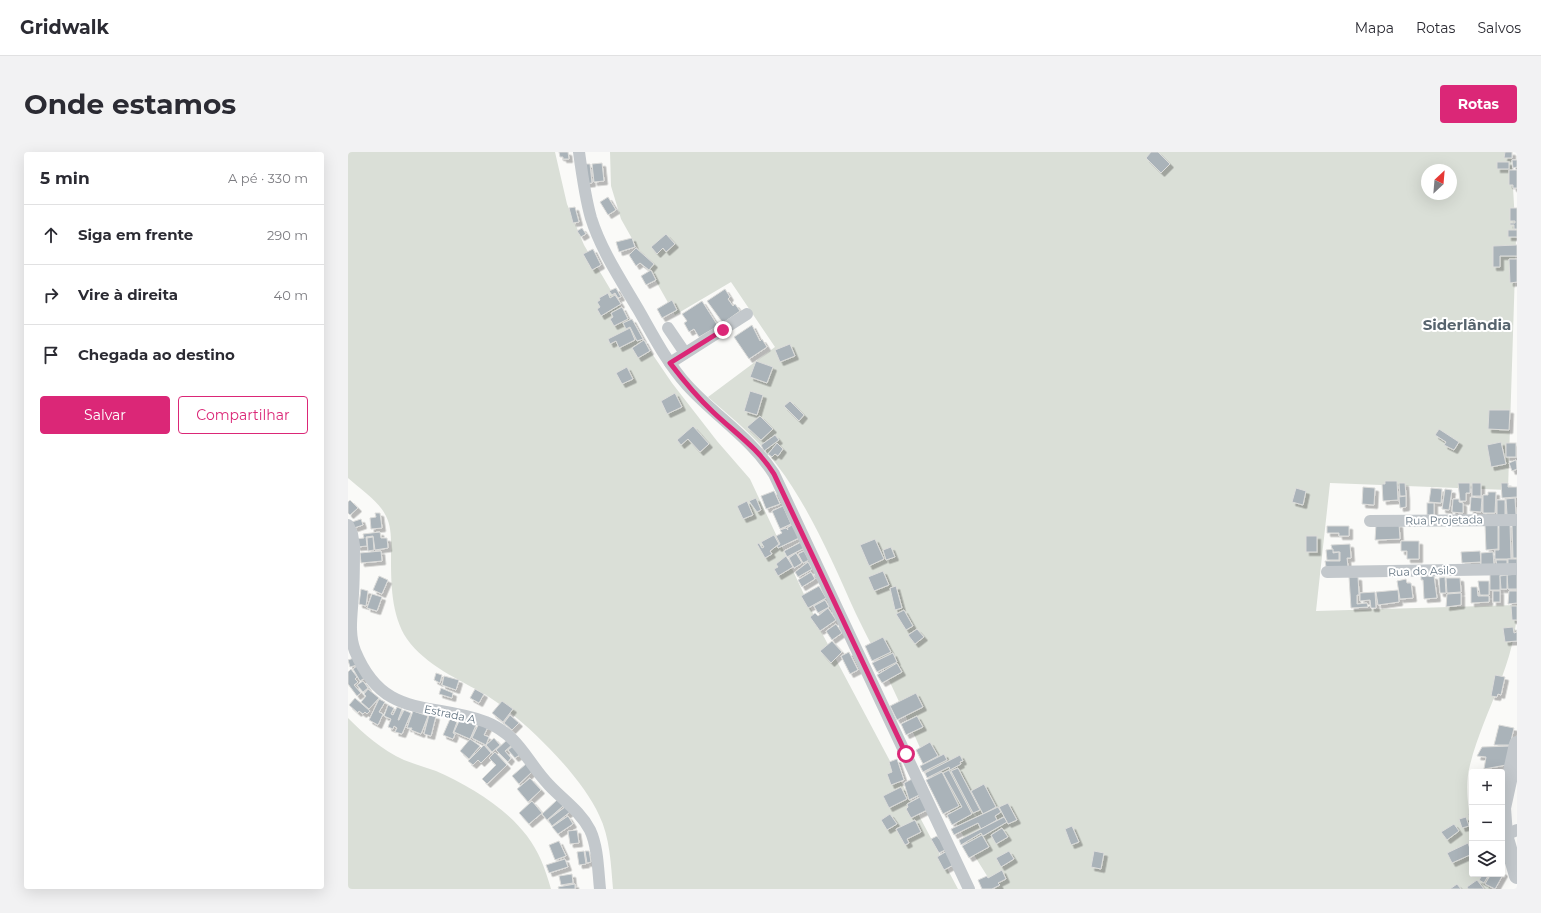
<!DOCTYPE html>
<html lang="pt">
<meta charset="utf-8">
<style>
:root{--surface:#fff;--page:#f2f2f3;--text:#2b2b33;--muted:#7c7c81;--line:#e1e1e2;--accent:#db2777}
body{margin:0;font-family:Montserrat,sans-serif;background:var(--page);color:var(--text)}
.controls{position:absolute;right:12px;bottom:12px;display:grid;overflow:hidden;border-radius:4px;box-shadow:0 4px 16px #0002}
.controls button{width:36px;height:36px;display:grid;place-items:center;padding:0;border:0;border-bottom:1px solid var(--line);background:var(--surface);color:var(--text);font:20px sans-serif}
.compass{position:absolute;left:1073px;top:12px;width:36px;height:36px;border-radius:50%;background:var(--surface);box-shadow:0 4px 16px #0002;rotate:26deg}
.stop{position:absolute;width:12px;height:12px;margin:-9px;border:3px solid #db2777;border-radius:50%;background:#fff}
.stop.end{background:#db2777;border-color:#fff;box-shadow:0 1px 4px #0008}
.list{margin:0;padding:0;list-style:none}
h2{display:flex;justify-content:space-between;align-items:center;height:52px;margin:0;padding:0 16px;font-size:17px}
h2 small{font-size:13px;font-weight:400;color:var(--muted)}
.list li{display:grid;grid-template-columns:26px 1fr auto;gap:12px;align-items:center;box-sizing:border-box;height:60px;padding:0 16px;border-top:1px solid var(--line)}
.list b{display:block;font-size:15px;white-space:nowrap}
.list em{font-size:13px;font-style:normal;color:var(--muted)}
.actions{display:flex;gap:8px;padding:12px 16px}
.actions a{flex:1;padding:9px 0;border:1px solid var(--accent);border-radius:4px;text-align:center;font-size:14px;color:var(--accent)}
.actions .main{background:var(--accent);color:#fff}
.icon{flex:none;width:22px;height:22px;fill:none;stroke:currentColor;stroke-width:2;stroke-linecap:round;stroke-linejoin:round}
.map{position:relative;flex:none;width:1169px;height:737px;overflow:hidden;border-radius:4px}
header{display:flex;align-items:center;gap:24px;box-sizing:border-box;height:56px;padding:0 20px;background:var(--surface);border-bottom:1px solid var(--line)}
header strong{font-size:19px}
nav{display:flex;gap:22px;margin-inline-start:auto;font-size:14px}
.intro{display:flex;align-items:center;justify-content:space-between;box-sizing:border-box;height:96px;padding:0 24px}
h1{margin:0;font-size:28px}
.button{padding:10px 18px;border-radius:4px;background:var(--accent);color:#fff;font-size:14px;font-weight:700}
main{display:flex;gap:24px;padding:0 24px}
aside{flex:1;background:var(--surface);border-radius:4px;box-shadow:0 4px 16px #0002}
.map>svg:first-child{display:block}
.green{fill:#dadfd7;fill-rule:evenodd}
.building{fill:#aab3b9;stroke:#dcdcda;filter:url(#shadow)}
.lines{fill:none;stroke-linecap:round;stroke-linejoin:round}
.minor{stroke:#c3c8cc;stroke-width:12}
.tertiary{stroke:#c3c8cc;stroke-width:16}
.route{stroke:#db2777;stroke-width:5}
.labels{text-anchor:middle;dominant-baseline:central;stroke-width:4;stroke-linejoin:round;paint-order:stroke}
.street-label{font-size:11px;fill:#657683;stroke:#fff}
.district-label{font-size:15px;font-weight:bold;fill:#57646e;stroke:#fff}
</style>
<header>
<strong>Gridwalk</strong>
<nav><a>Mapa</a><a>Rotas</a><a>Salvos</a></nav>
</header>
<div class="intro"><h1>Onde estamos</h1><a class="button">Rotas</a></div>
<main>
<aside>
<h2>5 min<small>A pé · 330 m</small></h2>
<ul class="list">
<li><svg class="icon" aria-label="ahead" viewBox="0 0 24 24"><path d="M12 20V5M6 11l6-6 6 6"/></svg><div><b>Siga em frente</b></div><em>290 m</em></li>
<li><svg class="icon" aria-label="right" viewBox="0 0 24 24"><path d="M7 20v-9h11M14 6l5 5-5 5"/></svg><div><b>Vire à direita</b></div><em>40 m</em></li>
<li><svg class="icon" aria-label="arrive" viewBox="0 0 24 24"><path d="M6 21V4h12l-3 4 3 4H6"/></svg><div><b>Chegada ao destino</b></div></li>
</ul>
<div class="actions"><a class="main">Salvar</a><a>Compartilhar</a></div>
</aside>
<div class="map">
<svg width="1169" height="737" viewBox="0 0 1169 737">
<defs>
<filter id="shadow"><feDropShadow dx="3.5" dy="3.5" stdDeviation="0" flood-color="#0004"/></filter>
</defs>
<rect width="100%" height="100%" fill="#fafaf8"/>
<g class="green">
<path d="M0,0H207L219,52L236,93L277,162L324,231L369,289L402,327L476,485L610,737H265C263,713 262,685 251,663C233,623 175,566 138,543C112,528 77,513 59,487C43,463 43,431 43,403C43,389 44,376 38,364C31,349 12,337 0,326Z"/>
<path d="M262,0H1163L1168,88L1160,338L982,331L968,459L1169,453C1169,510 1136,558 1122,613C1116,636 1121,656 1124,679C1126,693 1124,708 1124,722H1137L1143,737H648C606,677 578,607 547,541C535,514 521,489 508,462C485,411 463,358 429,313C410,287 384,266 360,245L427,195L383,130L327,163L273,67L263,34ZM1079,18H1103V42H1079Z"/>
<path d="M0,566C16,582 34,598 56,608C66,612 77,615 88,619C128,637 175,665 193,708C197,717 200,727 203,737H0Z"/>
</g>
<g class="building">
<path d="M211,0H220L221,7H215V5H212Z"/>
<path d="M803,0H810L822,12L813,21L798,6Z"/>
<path d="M1157,0H1164V6H1156Z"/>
<path d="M1164,8H1169V15L1165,16Z"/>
<rect x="1149" y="10" width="12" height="7"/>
<path d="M254,11L256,29L246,30L244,12Z"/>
<path d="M234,12H242L244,31L236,32Z"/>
<path d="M1161,18H1169V36H1165V33H1161Z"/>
<path d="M260,45L268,58L260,63L252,50Z"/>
<path d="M227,55L231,70L225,71L221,56Z"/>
<path d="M1162,56H1169V77H1166V73H1162V71H1167V69H1162Z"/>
<path d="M234,76L238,82L233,85L229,79Z"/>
<rect x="1160" y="78" width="9" height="7"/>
<path d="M318,82L327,92L318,100L315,96L309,102L303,95Z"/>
<path d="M284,86L287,95L271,100L268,90Z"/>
<path d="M1169,93V104H1152V115H1145V94Z"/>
<path d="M288,96L306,112L301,118L292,111L288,114L281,103Z"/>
<path d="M245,97L253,113L244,118L235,102Z"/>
<path d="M1161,107H1169V130L1162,131Z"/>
<path d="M303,118L308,128L298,133L293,124Z"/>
<path d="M268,136L273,145L270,146L267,141L264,143L261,139Z"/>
<path d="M377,137L382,145L380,147L385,154L387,152L392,159L375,171L359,149Z"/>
<path d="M260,141L262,146L267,143L273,152L253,164L249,157L252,155L249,150L252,148L251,146Z"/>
<path d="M324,148L329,158L314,166L309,157Z"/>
<path d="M354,149L370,174L351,185L346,177L341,180L336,171L339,169L334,162Z"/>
<path d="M274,155L280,167L266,174L262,167L265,165L263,161Z"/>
<path d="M284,167L295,187L289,189L282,175L278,177L275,171Z"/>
<path d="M404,173L412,189L414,187L419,195L401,207L386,185Z"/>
<path d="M282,176L287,188L271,196L268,189L262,192L260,187Z"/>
<path d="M296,188L302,199L290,206L284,196Z"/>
<path d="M442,192L447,204L432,210L427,198Z"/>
<path d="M408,209L425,215L419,231L402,225Z"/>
<path d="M279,215L285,227L274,232L268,221Z"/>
<path d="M402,239L415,243L409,263L396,259Z"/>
<path d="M327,241L334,255L319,262L313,249Z"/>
<path d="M442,249L456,263L451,269L436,254Z"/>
<path d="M1141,258H1162L1161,278L1140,277Z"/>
<path d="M412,264L425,277L413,288L399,275Z"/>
<path d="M345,274L361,292L352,300L340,287L333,293L329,288Z"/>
<path d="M1091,277L1111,290L1106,298L1096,293L1098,290L1087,283Z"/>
<path d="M427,283L431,288L416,299L413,293Z"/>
<path d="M1153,290L1158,312L1143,315L1139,293Z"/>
<path d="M429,291L435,297L430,304L427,302L424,305L420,302Z"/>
<rect x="1158" y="291" width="10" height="14"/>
<path d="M1168,308L1169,317L1164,319L1161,311Z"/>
<path d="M1037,329H1049L1050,348L1035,349L1034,332H1037Z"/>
<path d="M1051,331H1057L1058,344H1052Z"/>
<path d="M1110,331H1122V341H1118V349H1112Z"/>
<rect x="1124" y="331" width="9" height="13"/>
<path d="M1153,331H1160V335H1169V345L1154,346Z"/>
<path d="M1015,335L1027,336L1026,353L1014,352Z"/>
<path d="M948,336L958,339L955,353L944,350Z"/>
<path d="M1083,336L1094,337L1093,351L1081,350Z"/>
<path d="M1097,337L1104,338L1101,358L1094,357Z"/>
<path d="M426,339L432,352L418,357L413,344Z"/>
<path d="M1140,340H1148L1147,361H1135V343H1140Z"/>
<path d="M1058,344V355L1052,356L1051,345Z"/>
<path d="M1123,345L1134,346L1133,360L1122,359Z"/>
<path d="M408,346L413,358L409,360L401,349Z"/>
<path d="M1167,346L1168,363H1159L1158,347Z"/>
<path d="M1105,347H1111V350L1115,351V361L1104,360Z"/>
<path d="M2,348L10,356L2,363L0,361V350Z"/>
<rect x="1149" y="348" width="8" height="16"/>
<path d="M399,349L405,363L395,367L389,354Z"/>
<rect x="1079" y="351" width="7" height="12"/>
<path d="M435,354L443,372L432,377L424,359Z"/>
<path d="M27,361H32L34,376L23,377L22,366L28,365Z"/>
<path d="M13,367L15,373L6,376L4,370Z"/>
<path d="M1028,372H1051L1052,387L1027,388Z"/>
<path d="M1151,372H1162L1163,407H1147V398H1151Z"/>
<path d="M444,373L451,386L430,396L429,394L432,392L428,384L434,381L432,378L438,376L440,378L439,376Z"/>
<path d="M1137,373H1150V397L1138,398Z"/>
<path d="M1164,373H1169V406H1165Z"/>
<path d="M979,374H1001V384H991V381H979Z"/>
<path d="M32,380L33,386H39L40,396L27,398L25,384L18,385L19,394L9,395L8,387L16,386L15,382Z"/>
<path d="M426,383L431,392L422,399L424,402L417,406L409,392L411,391L414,396L416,395L413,390Z"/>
<rect x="958" y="384" width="11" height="16"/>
<path d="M25,385L26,398L20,399L19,386Z"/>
<path d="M527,387L536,407L521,414L512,393Z"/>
<path d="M1053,389H1071V407H1059V399H1053Z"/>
<path d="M453,390L456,396L439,405L436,399Z"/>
<path d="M1002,392L1003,406H999L1000,415H978L977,409H992V400H985L983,393Z"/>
<path d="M543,395L547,405L538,408L535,398Z"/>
<path d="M985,397V401L991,400V408H979L978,398Z"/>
<path d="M33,399L34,409L13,411L12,401Z"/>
<path d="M456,399L461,408L455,411L450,402Z"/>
<path d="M1132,399L1133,410L1114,411L1113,400Z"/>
<path d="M1145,400L1146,413H1133V401Z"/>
<path d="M448,401L454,411L446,416L441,406Z"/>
<path d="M438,404L445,415L430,424L426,417L430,415L428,412Z"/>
<rect x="1160" y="407" width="9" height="6"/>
<path d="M1148,408H1159V413L1149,414Z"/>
<path d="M460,410L464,417L450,425L447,420Z"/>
<path d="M535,419L541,433L526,439L520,425Z"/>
<path d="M463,420L467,427L454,435L450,428Z"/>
<path d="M1152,421V438H1142V422Z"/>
<path d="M1169,422V437H1160L1159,423Z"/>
<path d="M1159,423V437H1153L1152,424Z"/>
<path d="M31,424L40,428L34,442L25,438Z"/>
<path d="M1073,424H1086L1089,446L1076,447L1075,428H1073Z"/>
<path d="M1001,425H1010L1011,443H1009V452L1019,451L1020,455L1003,456Z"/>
<path d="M1097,425L1098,441H1092L1091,426Z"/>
<path d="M1098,426H1112L1113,440L1099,441Z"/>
<path d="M1058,427L1059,431H1063L1065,446L1052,447L1049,429Z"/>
<path d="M1130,429H1141V443H1132Z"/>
<path d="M471,434L478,446L460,456L453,444Z"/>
<path d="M548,434L554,456L547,458L542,436Z"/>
<path d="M1123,435H1129L1130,444H1141V450L1123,451Z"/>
<path d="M13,437L20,439L18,454L11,452Z"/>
<path d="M1050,438L1051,450L1030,453L1028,440Z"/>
<rect x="1145" y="439" width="7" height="11"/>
<path d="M1161,439H1169V451L1160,452Z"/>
<path d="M1027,440L1028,456H1023L1022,448L1012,449V441Z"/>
<path d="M1113,441V453L1098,455L1099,442Z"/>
<path d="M24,442L34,445L29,459L19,456Z"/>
<path d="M477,448L481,455L470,461L466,454Z"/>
<path d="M1163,454H1169V468H1164Z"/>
<path d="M480,456L488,468L472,479L462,465L467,461L470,464Z"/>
<path d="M556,458L565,474L558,478L548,462Z"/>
<path d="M488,472L494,481L484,488L478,479Z"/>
<path d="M1165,475L1166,481L1169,480V489L1157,490L1155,476Z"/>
<path d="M569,477L576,485L567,492L560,483Z"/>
<path d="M535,485L543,500L524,509L517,494Z"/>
<path d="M484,489L494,500L483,511L472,499Z"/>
<path d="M501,500L510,518L502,522L493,504Z"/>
<path d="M545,501L549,510L529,520L524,511Z"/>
<path d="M6,506L9,513L2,515L0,508Z"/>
<path d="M549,511L554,520L534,531L529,523Z"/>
<path d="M10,513L18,525L12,529L5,517Z"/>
<path d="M3,517L9,525L7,527L10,530L6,533L13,541L9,544L0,532V520Z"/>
<path d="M88,521L94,523L92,531L86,528Z"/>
<path d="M1147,523L1157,525L1153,543L1150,542L1149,545L1143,544Z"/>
<path d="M96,524L111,528L108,538L94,533Z"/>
<path d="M15,529L20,536L15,540L9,533Z"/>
<path d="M93,536L105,541L104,546L91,542Z"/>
<path d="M20,537L31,546L21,557L13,550L18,544L16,542Z"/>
<path d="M127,537L136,542L131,551L122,546Z"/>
<path d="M568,541L575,555L549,568L542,554Z"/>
<path d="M7,546L22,559L19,562L17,560L15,562L11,559L10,561L1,553Z"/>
<path d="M31,547L37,550L31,560L35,562L30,573L21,568Z"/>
<path d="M154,549L165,557L155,570L144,561Z"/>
<path d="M40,553L46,556L43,562L45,563L49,555L54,557L50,568H51L56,558L63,561L54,582L47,580L49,576L46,574L45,577L40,575L43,567L36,564Z"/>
<path d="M65,559L80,564L73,582L63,578L64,576H59Z"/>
<path d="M81,563L88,564L83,584L76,582Z"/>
<path d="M162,563L171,571L164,578L156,571Z"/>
<path d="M569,564L575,575L558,583L553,572Z"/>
<path d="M102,567L109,570L105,581L107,582L105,587L95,583Z"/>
<path d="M112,567L128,573L122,587L106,580Z"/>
<path d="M131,571L140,575L136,583L141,585L138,593L124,586Z"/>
<path d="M1151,573L1166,576L1162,593H1146Z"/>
<path d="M146,586L152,593L144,600L138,593Z"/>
<path d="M122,587L132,594L121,607L112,599Z"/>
<path d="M160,587L165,592L157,599L163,606L160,610L148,598Z"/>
<path d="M582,590L590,604L575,612L568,598Z"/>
<path d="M136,593L143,601L133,611L130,608L125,613L120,609Z"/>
<path d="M166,593L173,602L167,606L160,598Z"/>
<path d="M1163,594L1158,613L1136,617L1138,605L1129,604L1134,595Z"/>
<path d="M147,600L159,613L139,632L134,627L148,613L141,606Z"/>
<path d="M596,602L599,608L575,620L572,614Z"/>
<path d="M612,603L615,609L612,610L613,612L602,618L601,615L579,626L577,621Z"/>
<path d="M549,607L556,628L543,633L539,622L544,620L541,610Z"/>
<path d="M178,612L185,619L171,632L164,624Z"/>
<path d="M610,616L632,658L625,661L603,619Z"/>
<path d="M601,618L624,662L604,673L599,663L614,655L595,621Z"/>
<path d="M594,620L611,654L595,662L578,628Z"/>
<path d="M182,626L193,638L180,650L169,637Z"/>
<path d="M566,626L573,642L561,648L556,631Z"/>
<path d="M636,632L648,655L635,662L623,639Z"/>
<path d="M553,635L559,647L541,656L535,644Z"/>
<path d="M572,645L579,658L563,666L558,657L560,655L559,652Z"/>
<path d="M209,648L215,654L199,668L194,662Z"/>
<path d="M184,649L194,661L181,672L171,661Z"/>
<path d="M660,651L669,668L660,672L651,655Z"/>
<path d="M217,655L222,660L204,674L200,668Z"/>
<path d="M650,655L653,660L647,664L649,668L633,677L630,671L606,683L603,677Z"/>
<path d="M1124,661V674L1120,662Z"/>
<path d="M542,662L549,672L539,678L533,668Z"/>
<path d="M220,664L225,672L210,682L204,675Z"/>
<path d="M656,665L659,670L635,684L633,681L613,693L611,688Z"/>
<path d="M1118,665L1121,674L1114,676L1111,667Z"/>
<path d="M567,668L573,680L559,687L561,691L557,693L548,677Z"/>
<path d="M1106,672L1111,679L1099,688L1093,680Z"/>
<path d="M724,674L731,690L723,693L717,677Z"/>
<path d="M654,676L660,685L648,692L643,683Z"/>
<path d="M229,678L231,691L222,692L220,679Z"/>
<path d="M634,683L641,695L621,706L614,694Z"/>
<path d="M589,684L599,697L591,701L583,687Z"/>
<path d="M211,689L218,704L207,708L201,693Z"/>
<path d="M1120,691L1124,702L1104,711L1099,701Z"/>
<path d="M236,699L238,712L231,713L229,700Z"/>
<path d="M237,699H241L243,710L239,711Z"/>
<path d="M599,699L607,712L596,718L589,705Z"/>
<path d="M661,699L666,707L653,715L648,706Z"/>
<path d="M746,699L756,701L753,717L743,715Z"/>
<path d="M217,707L220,715L201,721L198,713Z"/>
<path d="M654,718L658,727L650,731L652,733L644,737H634L630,728L639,724L640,726Z"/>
<path d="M1154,719L1156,721L1147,737L1137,732L1143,722H1154Z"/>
<path d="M224,722L225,731L213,733L211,724Z"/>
<path d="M1135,722H1141L1136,731L1131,728Z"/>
<path d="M1129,728L1136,737H1120L1119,735Z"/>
<path d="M227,732V737H211L210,735Z"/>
<path d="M1109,732L1113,737H1102Z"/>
</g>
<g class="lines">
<g class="minor">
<path d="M231,0C234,22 237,45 243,66C253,98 273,128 290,157C305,183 319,211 339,233C367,264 404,287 426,322L621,737"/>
<path d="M320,176L337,201"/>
<path d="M322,211L399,162"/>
<path d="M1022,369L1169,368"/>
<path d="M0,373L4,382L6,394C6,410 6,426 5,442C4,462 0,481 7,499C36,569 83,549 138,570C172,584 178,609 201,633C215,648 232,659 242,678C250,695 250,718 252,737"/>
<path d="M979,420L1169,417"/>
<path d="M1157,683L1169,678"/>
</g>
<path class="tertiary" d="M1169,592L1155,656L1157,683L1169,724"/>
</g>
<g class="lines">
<path class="route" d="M375,178L322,211C335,228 349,245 365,260C387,281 410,296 426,322L558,602"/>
</g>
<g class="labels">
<g class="street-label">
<text transform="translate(1096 368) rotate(-1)">Rua Projetada</text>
<text transform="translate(1074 419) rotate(-2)">Rua do Asilo</text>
<text transform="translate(102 562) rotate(12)">Estrada A</text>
</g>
<g class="district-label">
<text x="1119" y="172">Siderlândia</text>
</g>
</g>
</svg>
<div class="controls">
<button>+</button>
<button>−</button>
<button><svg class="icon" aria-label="layers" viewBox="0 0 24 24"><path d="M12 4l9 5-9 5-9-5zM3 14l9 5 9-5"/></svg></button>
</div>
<svg class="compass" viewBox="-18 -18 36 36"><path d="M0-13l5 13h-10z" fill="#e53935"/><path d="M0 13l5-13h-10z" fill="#7c7c81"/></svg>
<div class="stop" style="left:558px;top:602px"></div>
<div class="stop end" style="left:375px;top:178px"></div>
</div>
</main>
